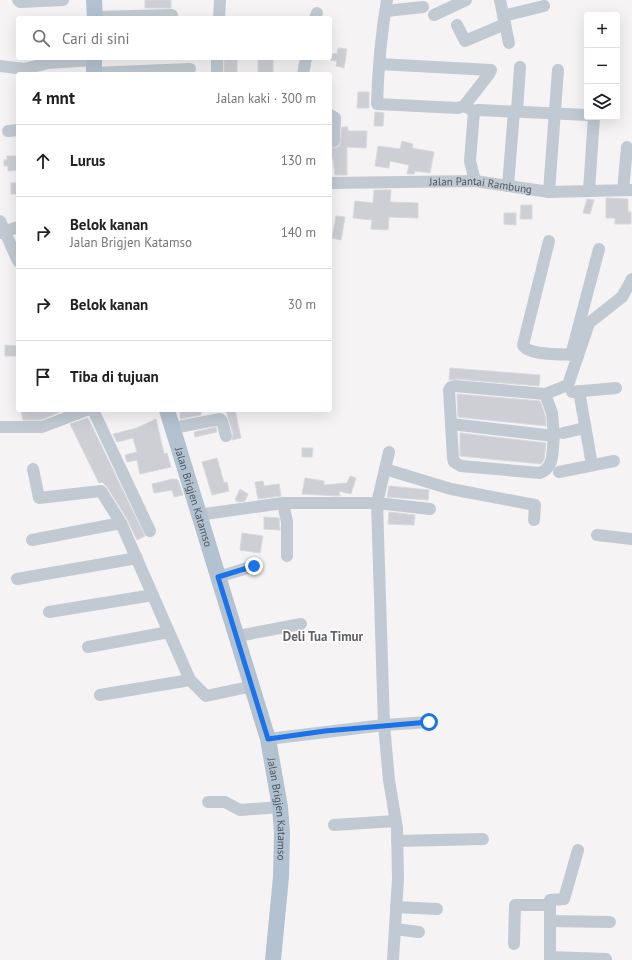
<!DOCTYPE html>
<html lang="id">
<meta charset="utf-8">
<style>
:root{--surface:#fff;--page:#f6f6f6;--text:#202124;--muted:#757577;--line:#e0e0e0}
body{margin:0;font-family:"PT Sans",sans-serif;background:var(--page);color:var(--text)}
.controls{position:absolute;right:12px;top:12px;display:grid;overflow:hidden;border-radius:4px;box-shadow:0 4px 16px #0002}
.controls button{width:36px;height:36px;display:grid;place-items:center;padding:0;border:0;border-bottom:1px solid var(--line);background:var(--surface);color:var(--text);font:20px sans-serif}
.stop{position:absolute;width:12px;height:12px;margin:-9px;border:3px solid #1a73e8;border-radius:50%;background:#fff}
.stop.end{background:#1a73e8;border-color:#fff;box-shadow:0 1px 4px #0008}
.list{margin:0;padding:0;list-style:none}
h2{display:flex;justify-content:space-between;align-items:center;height:52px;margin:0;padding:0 16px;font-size:17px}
h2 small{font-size:13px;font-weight:400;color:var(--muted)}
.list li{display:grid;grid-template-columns:26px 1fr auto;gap:12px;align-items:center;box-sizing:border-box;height:72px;padding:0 16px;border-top:1px solid var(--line)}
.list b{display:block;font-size:15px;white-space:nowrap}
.list p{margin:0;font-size:13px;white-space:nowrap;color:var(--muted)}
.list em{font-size:13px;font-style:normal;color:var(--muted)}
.icon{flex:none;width:22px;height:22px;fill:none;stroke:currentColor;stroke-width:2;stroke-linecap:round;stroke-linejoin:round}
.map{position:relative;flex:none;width:632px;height:960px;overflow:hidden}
.search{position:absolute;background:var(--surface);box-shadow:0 4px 16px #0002;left:16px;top:16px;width:316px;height:44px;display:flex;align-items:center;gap:10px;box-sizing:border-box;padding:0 14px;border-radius:4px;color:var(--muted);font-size:15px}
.panel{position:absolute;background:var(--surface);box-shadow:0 4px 16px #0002;left:16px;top:72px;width:316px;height:340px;border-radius:4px}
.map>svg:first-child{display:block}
.building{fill:#cdcfd5;stroke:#d7d9de}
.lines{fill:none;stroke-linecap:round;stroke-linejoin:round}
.minor{stroke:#c1cad2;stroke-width:12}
.major{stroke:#b3c2d1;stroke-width:16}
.route{stroke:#1a73e8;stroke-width:5}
.labels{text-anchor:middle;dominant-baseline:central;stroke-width:3;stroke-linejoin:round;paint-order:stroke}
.street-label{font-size:11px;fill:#4a5661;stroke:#fff}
.quarter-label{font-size:13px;font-weight:bold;fill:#5f6368;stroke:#fff}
</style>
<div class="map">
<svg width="632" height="960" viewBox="0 0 632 960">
<rect width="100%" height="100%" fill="#f5f3f3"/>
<g class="building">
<rect x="145" y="0" width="26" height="8"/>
<path d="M338,48L347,49L344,68L336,66L337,61L330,60V53L337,54Z"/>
<rect x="224" y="58" width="13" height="16"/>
<rect x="258" y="58" width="15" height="16"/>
<path d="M358,92H369V108H357Z"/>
<path d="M375,112L384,113L383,126H374Z"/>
<path d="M342,127H348V131H367L366,148L347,147V175H335L333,159H330V147L337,148L340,145Z"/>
<path d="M402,141L413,144L412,148L434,152L430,173L415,171L414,174H407L409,165L390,161L389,168L375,166L378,146L400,149Z"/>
<path d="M7,156H18V170L8,171V166H4V160H7Z"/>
<rect x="11" y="183" width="7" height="11"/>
<path d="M374,190H391L390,202L418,203V218L389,217L388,230L371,229L372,220L353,218L355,201L373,203Z"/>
<path d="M606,198L628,199V212H631V224H615V218H606Z"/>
<path d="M587,199L594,200L590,214L583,213Z"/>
<path d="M521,205H532V219H520Z"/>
<path d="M504,213H516V225L504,224Z"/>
<path d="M336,216L345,217L341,240L332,238Z"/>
<path d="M5,345L18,346V356H5Z"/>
<path d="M450,368L540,375L539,386L456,379L449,380Z"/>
<path d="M457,394L540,401L545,415L546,426L458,417Z"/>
<path d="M21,410H60V412L41,420H23Z"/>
<path d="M180,410H197V412H201V415L180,419Z"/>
<path d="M226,410H235L241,438L232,440L233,434Z"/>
<path d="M88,418L145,536L137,540L127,519L107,487L102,482L99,483L70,424Z"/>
<path d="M156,419L164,454L167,453L171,467L140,474L137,460L127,462L125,455L137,452L133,438L117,442L113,434L137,428Z"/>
<path d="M216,427L217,432L195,437L194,432Z"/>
<path d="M460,433L546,443L544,460L541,464L460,456Z"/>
<path d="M302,448H313L312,457H302Z"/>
<path d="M217,458L224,483L227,482L229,491L212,495L202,462Z"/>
<path d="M350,476L356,478L351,494L339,491L340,496L302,494L305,478L324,481V485L347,483Z"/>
<path d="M173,479L178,480L183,495L174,497L172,490L154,493L152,484Z"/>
<path d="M263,481L264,486L279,484L281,496L258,499L255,482Z"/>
<path d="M389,486L429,490L428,500L387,497Z"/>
<path d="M240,489L248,494L245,501L239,502L235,500Z"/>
<path d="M389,512L415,515L414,525L388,524Z"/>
<path d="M264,517L279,518L280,530L264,529Z"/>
<path d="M242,533L263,536L260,553L240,550Z"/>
</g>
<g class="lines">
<g class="minor">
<path d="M18,0L20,2L63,0"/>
<path d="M500,0L509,43"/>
<path d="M386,11L423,7"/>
<path d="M434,15L466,0"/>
<path d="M503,16L544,6"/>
<path d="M95,17L172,15"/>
<path d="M219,18L220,0"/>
<path d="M315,18L317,13"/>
<path d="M457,25L465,41L505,24"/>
<path d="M379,64L491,70L489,74L464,106L458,108L377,104C378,68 381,35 387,0"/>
<path d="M0,66L24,69L48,63L94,60"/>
<path d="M93,73L190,69"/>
<path d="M217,74V58"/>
<path d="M303,74L306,58"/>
<path d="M464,106L474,111L479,110L587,115"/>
<path d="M474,111L470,161L475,181"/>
<path d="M517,111L520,67"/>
<path d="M330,115L335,118L334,141"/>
<path d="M8,131L18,130"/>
<path id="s1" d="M330,183L475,181L549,192L632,190"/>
<path d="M508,186L514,111"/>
<path d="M589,190L594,117"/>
<path d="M623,190L627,147"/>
<path d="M549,192L558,70"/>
<path d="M0,221L18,261"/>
<path d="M0,233L18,227"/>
<path d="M549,241L523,345C528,356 566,354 578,355"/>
<path d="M571,355L599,249"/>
<path d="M579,391L592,465"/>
<path d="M572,392L616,388"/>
<path d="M93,410L150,531"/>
<path d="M451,424L554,436L552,413L545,394"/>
<path d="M0,427H42L87,410"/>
<path d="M173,428L220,419L222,421L226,436"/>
<path d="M563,433L585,428"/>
<path d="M554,436C552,451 555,467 540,473L461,466L454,462L453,458L449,390L451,387L455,386L545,394L568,385L589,323L622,297L632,279"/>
<path d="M389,452L377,503L430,509"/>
<path d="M33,469L39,498L101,491L121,523L190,680L206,696L253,686"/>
<path d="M385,469L451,489L535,505L534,520"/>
<path d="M559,472L614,461"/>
<path d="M283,503L287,522V556"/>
<path d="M198,515L283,503H377L384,725L429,722"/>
<path d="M597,535L632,539"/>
<path d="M32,540L121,523"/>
<path d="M218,577L254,566"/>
<path d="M17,579L137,558"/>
<path d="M49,612L153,595"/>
<path d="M238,636L301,624"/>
<path d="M88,647L169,632"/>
<path d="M100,695L190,680"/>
<path d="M268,739L384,725L389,780L397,828L398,879L393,960"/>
<path d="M208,802H225L240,810L280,807"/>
<path d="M334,825L395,821"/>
<path d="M397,841L483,839"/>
<path d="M396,907L437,909"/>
<path d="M550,921L610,922"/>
<path d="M395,929L419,932"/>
<path d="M514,944L515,905H550"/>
<path d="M550,957L606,959"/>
<path d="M550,960V900L564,899L578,850"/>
</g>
<g class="major">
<path d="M94,0L95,18"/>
<path d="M94,74V58"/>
<path id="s2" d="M167,410L268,739L280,807L282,833L281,877L273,960"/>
</g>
</g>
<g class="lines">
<path class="route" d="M254,566L218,577L268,739L325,731L429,722"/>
</g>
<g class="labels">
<g class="street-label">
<text stroke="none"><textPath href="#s1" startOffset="151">Jalan Pantai Rambung</textPath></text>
<text stroke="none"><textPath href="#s2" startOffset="91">Jalan Brigjen Katamso</textPath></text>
<text stroke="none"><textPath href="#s2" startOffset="415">Jalan Brigjen Katamso</textPath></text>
</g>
<g class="quarter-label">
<text x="323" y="636">Deli Tua Timur</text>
</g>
</g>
</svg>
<div class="controls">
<button>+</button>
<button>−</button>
<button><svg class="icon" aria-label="layers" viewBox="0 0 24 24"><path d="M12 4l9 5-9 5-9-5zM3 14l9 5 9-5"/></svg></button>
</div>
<div class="stop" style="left:429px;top:722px"></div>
<div class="stop end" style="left:254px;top:566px"></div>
<div class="search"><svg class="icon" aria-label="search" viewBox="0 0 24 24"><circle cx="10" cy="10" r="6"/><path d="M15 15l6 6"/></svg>Cari di sini</div>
<section class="panel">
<h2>4 mnt<small>Jalan kaki · 300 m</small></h2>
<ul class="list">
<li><svg class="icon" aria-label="ahead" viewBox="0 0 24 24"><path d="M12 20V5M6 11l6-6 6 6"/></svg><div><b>Lurus</b></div><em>130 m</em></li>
<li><svg class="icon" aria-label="right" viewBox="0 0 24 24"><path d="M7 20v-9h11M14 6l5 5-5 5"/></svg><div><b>Belok kanan</b><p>Jalan Brigjen Katamso</p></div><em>140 m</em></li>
<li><svg class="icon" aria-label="right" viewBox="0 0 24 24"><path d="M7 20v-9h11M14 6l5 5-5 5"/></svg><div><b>Belok kanan</b></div><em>30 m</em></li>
<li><svg class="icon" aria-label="arrive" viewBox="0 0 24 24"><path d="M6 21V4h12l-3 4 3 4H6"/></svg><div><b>Tiba di tujuan</b></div></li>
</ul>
</section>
</div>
